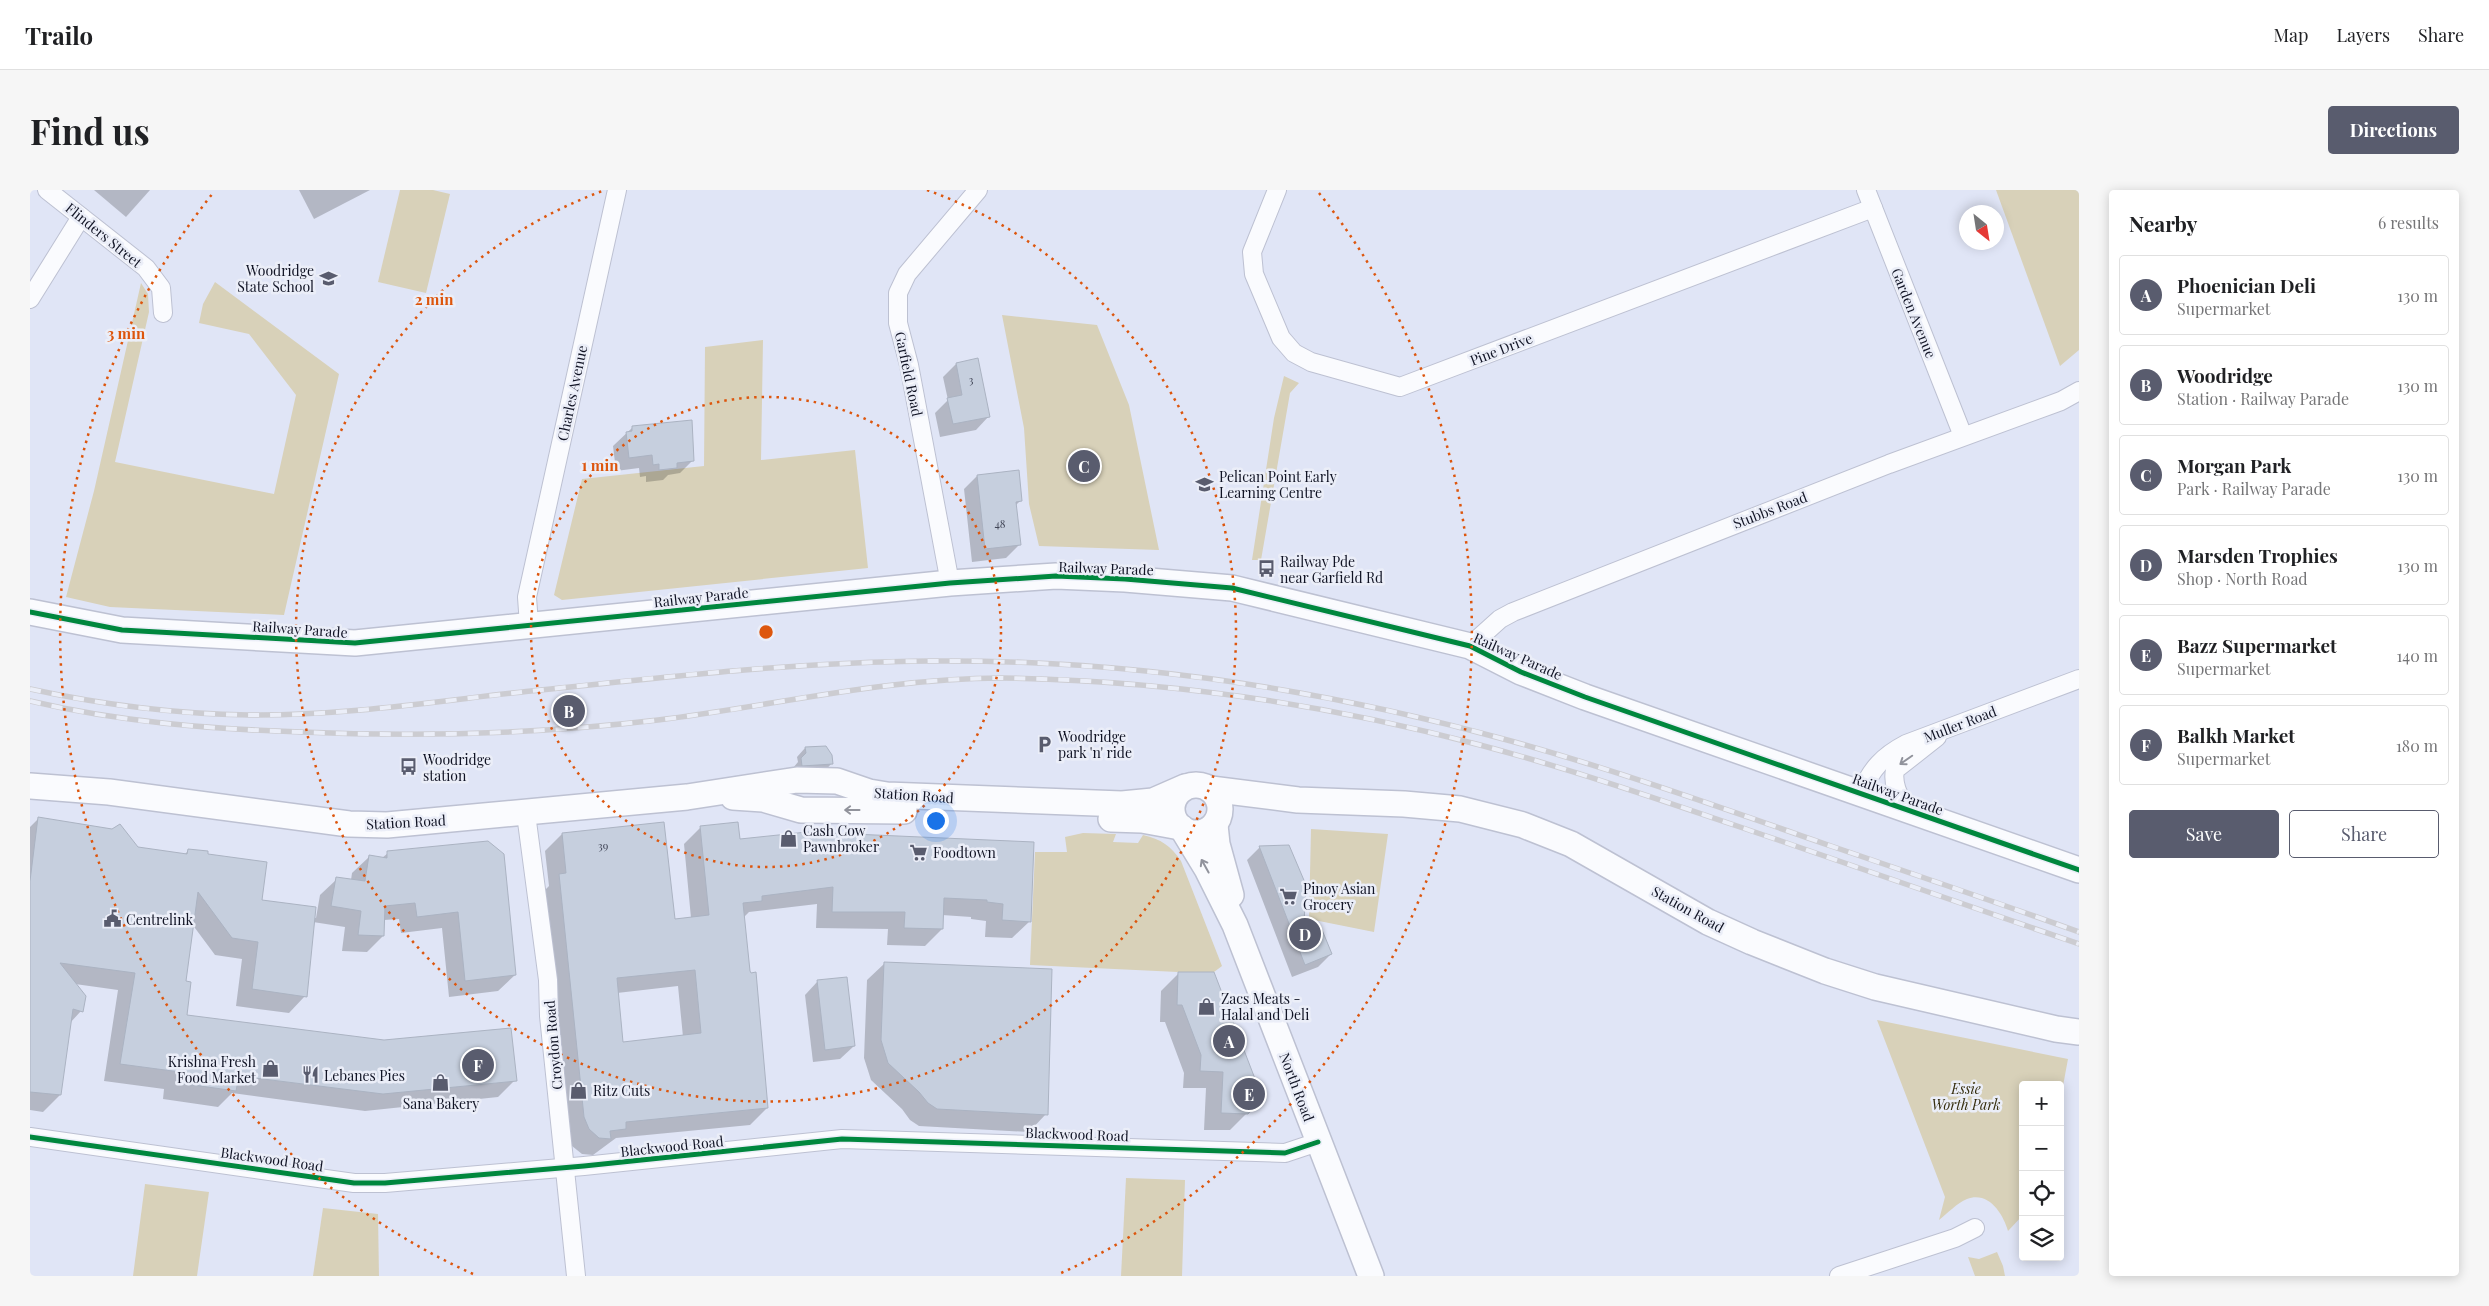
<!DOCTYPE html>
<meta charset="utf-8">
<style>
:root{--surface:#fff;--page:#f6f6f6;--text:#202124;--muted:#757577;--line:#e0e0e0;--accent:#595c6e}
body{margin:0;font-family:"Playfair Display",serif;background:var(--page);color:var(--text)}
.controls{position:absolute;right:15px;bottom:15px;display:grid;overflow:hidden;border-radius:5px;box-shadow:0 2px 12px #0003}
.controls button{width:45px;height:45px;display:grid;place-items:center;padding:0;border:0;border-bottom:1px solid var(--line);background:var(--surface);color:var(--text);font:25px sans-serif}
.compass{position:absolute;left:1929px;top:15px;width:45px;height:45px;border-radius:50%;background:var(--surface);box-shadow:0 2px 12px #0003;rotate:150deg}
.you{position:absolute;left:905px;top:630px;width:18px;height:18px;margin:-12px;border:4px solid #fff;border-radius:50%;background:#1a73e8;box-shadow:0 0 0 8px #1a73e833}
.badge{display:grid;place-items:center;width:32px;height:32px;border-radius:50%;background:var(--accent);color:#fff;font-size:16px;font-weight:700}
.pin{position:absolute;translate:-50% -50%;border:2px solid #fff;box-shadow:0 1px 5px #0006}
.list{margin:0;padding:0;list-style:none}
h2{display:flex;justify-content:space-between;align-items:center;height:65px;margin:0;padding:0 20px;font-size:21px}
h2 small{font-size:16px;font-weight:400;color:var(--muted)}
.list li{display:grid;grid-template-columns:32px 1fr auto;gap:15px;align-items:center;box-sizing:border-box;height:80px;margin:0 10px 10px;padding:0 10px;border:1px solid var(--line);border-radius:5px}
.list b{display:block;font-size:19px;white-space:nowrap}
.list p{margin:0;font-size:16px;white-space:nowrap;color:var(--muted)}
.list em{font-size:16px;font-style:normal;color:var(--muted)}
.actions{display:flex;gap:10px;padding:15px 20px}
.actions a{flex:1;padding:11px 0;border:1px solid var(--accent);border-radius:5px;text-align:center;font-size:18px;color:var(--accent)}
.actions .main{background:var(--accent);color:#fff}
.icon{flex:none;width:28px;height:28px;fill:none;stroke:currentColor;stroke-width:2;stroke-linecap:round;stroke-linejoin:round}
.map{position:relative;flex:none;width:2049px;height:1086px;overflow:hidden;border-radius:5px}
header{display:flex;align-items:center;gap:30px;box-sizing:border-box;height:70px;padding:0 25px;background:var(--surface);border-bottom:1px solid var(--line)}
header strong{font-size:24px}
nav{display:flex;gap:28px;margin-inline-start:auto;font-size:18px}
.intro{display:flex;align-items:center;justify-content:space-between;box-sizing:border-box;height:120px;padding:0 30px}
h1{margin:0;font-size:35px}
.button{padding:12px 22px;border-radius:5px;background:var(--accent);color:#fff;font-size:18px;font-weight:700}
main{display:flex;gap:30px;padding:0 30px}
aside{flex:1;background:var(--surface);border-radius:5px;box-shadow:0 2px 12px #0003}
.map>svg:first-child{display:block}
.green{fill:#d8d1b9}
.shadow{fill:#0003;fill-rule:evenodd}
.building{fill:#c6cfde;stroke:#abb3c2;fill-rule:evenodd}
.lines{fill:none;stroke-linecap:round;stroke-linejoin:round}
.street-casing{stroke:#bdc1d2;stroke-width:20}
.secondary-casing{stroke:#bdc1d2;stroke-width:28}
.street{stroke:#fafbfe;stroke-width:18}
.secondary{stroke:#fafbfe;stroke-width:25}
.rail-casing{stroke:#ccccd1;stroke-width:5.5}
.rail{stroke:#ebeef8;stroke-width:4;stroke-dasharray:11;stroke-linecap:butt}
.cycleway-casing{stroke:#ebeef8;stroke-width:8}
.cycleway{stroke:#00873e;stroke-width:5}
.oneway{stroke:#91939c}
.ring{fill:none;stroke:#dd560d;stroke-width:2.5;stroke-dasharray:2.5 5}
.labels{text-anchor:middle;dominant-baseline:central;stroke-width:5;stroke-linejoin:round;paint-order:stroke}
.number-label{font-size:11px;fill:#404556}
.street-label{font-size:14px;fill:#101324;stroke:#ebeef8}
.poi-label{font-size:14px;fill:#101324;stroke:#ebeef8;text-anchor:start}
.park-label{font-size:14px;font-style:italic;fill:#362e0f;stroke:#ebeef8}
.centre{fill:#dd560d;stroke:#ebeef8;stroke-width:2.5}
.ring-label{font-size:15px;text-anchor:middle;font-weight:bold;fill:#dd560d;stroke:#ebeef8;stroke-width:5;stroke-linejoin:round;paint-order:stroke}
</style>
<header>
<strong>Trailo</strong>
<nav><a>Map</a><a>Layers</a><a>Share</a></nav>
</header>
<div class="intro"><h1>Find us</h1><a class="button">Directions</a></div>
<main>
<div class="map">
<svg width="2049" height="1086" viewBox="0 0 2049 1086">
<rect width="100%" height="100%" fill="#e0e5f6"/>
<g class="green">
<path d="M370,0H403L420,4L396,103L348,92Z"/>
<path d="M1966,0H2049V160L2030,176Z"/>
<path d="M185,92L309,184L254,425L80,417L36,407L64,301L111,93L118,104L119,122L85,272L244,304L266,205L219,144L169,133L173,114Z"/>
<path d="M972,125L1067,135L1099,215L1129,360L1009,356L999,314L994,238Z"/>
<path d="M733,150L731,270L825,260L838,378L532,410L524,405L552,289L674,276L675,157Z"/>
<path d="M1254,186L1269,193L1260,203L1231,370H1222L1244,228Z"/>
<path d="M1281,639L1358,644L1344,742L1279,729Z"/>
<path d="M1053,643L1086,644L1083,652L1108,653L1113,645C1131,649 1141,656 1151,671L1192,776L1184,782H1148L1000,775L1005,662H1037L1035,647Z"/>
<path d="M1847,830L2038,869L2030,912V895H1993V1025L1978,1041C1973,1024 1959,1001 1937,1009C1927,1013 1918,1023 1909,1030L1915,1007Z"/>
<path d="M1096,988L1155,990L1152,1086H1091Z"/>
<path d="M115,994L179,1002L167,1086H103Z"/>
<path d="M293,1018L348,1024L349,1086H283Z"/>
<path d="M1967,1062L1973,1076L1975,1086H1945L1938,1067L1949,1069Z"/>
</g>
<g class="shadow">
<path d="M64,0H120L96,27Z"/>
<path d="M269,0H340L284,29Z"/>
<path d="M926,174L959,226L946,240L910,247L905,223L918,210L913,187Z"/>
<path d="M602,238L663,270L650,283L638,285L633,290L616,292V286L610,287L609,278L586,281L583,256Z"/>
<path d="M947,286L991,310L985,316L989,355L976,368L942,372L934,299Z"/>
<path d="M775,558L801,574L793,583L764,584L763,578L768,572L767,567Z"/>
<path d="M9,628L107,659L154,665L159,660L176,665L231,711L286,728L290,705L307,689L321,690L322,683L339,667L352,668L358,663L457,653L485,785L468,801L419,807L412,738L371,743L369,729L354,730L353,746L337,762L312,761L315,737L283,732L275,806L259,823L206,816L212,769L185,765L162,734L154,792L156,826L485,890L468,907L335,921L202,903L188,917L133,909L134,899L74,891L88,800L45,794L51,821L40,833L30,905L13,922L0,920V637Z"/>
<path d="M671,637L709,650L1003,653L1000,731L982,748L955,747L956,731L941,729V727L912,725V739L895,756L857,755L858,739L786,738L787,714L719,722L713,728L737,918L720,935L586,948L563,965L552,964L542,956L537,944L513,702L519,696L515,661L532,644L644,730L661,728L654,654ZM648,796L653,847L592,853L587,803Z"/>
<path d="M1230,657L1273,734L1301,764L1288,777L1262,787L1217,670Z"/>
<path d="M855,773L1016,924L999,942L889,936L880,930L872,919L841,890L834,868L837,790Z"/>
<path d="M1148,784L1217,923L1200,940H1174L1176,898H1153L1154,883L1135,832H1130L1131,801Z"/>
<path d="M788,791L824,856L810,869L783,872L775,805Z"/>
</g>
<g class="building">
<path d="M948,168L960,227L923,234L917,208L932,205L926,173Z"/>
<path d="M662,230L664,271L647,273V278L629,280V274L623,275L622,265L599,268L596,242L602,241V236Z"/>
<path d="M989,280L992,311L986,312L991,355L955,359L947,285Z"/>
<path d="M796,556L802,565L803,574L772,576L771,568L776,563L775,557Z"/>
<path d="M8,627L82,639L90,634L108,657L157,664L158,659L178,661V664L237,672L232,710L286,717L277,807L222,799L228,752L202,748L168,702L156,791L161,792L157,825L354,850L481,838L487,891L353,904L209,886L206,901L149,893L150,882L90,874L105,783L30,773L56,806L53,822L43,819L31,905L0,902V691Z"/>
<path d="M634,632L645,729L679,725L670,636L708,632L710,649L777,642L1004,652L1001,732L972,730L973,714L957,712V710L914,708L913,739L874,738L875,722H802L803,697L732,706V711L713,713L720,781L721,783L726,782L738,918L596,932V939L580,941L581,949L569,948L559,939L554,927L529,684L536,683L532,643ZM665,780L671,843L593,852L587,788Z"/>
<path d="M458,651L474,664L486,785L435,791L428,722L387,727L385,713L355,716L354,746L328,745L331,721L301,716L306,687L335,691L339,665L357,668V661Z"/>
<path d="M1259,655L1276,695L1274,733L1290,735L1302,764L1275,775L1229,656Z"/>
<path d="M854,772L1022,779L1018,925L907,919L898,913L889,902L858,873L851,850Z"/>
<path d="M1148,782H1184L1232,907L1218,924L1191,923L1193,882L1170,881L1171,865L1152,815H1147Z"/>
<path d="M817,787L825,856L795,860L787,790Z"/>
</g>
<g class="lines">
<defs>
<g id="street">
<path d="M17,0L116,78L131,98L133,123"/>
<path d="M1247,0L1222,62L1224,84L1251,148L1264,163L1281,172L1370,197L1843,18"/>
<path d="M1836,0L1933,246"/>
<path d="M0,109L51,27"/>
<path d="M920,393L879,175L868,133V103L877,84L948,0"/>
<path d="M499,435L497,407L587,0"/>
<path d="M1440,456L1470,429L1483,422L1859,274L2031,211L2049,201"/>
<path d="M1831,603C1841,579 1853,566 1876,554L2049,489"/>
<path d="M1876,619C1869,606 1862,594 1865,580L1907,547"/>
<path d="M496,624L518,790L519,826L546,1086"/>
<path d="M0,947L324,993H355L554,976L812,949L1255,963L1288,952"/>
<path d="M1809,1086L1925,1048L1945,1038"/>
</g>
<g id="secondary">
<path d="M0,422L92,440L325,453L920,393L1026,386L1095,389L1202,398L1440,456L1491,482L1555,507L2049,680"/>
<circle cx="1166" cy="619" r="24"/>
<path d="M0,596L79,602L319,634L357,635L657,607L767,590L807,591L839,602L857,605L1092,614L1123,611L1155,597"/>
<path d="M1181,599L1268,610L1374,614L1430,619L1493,635L1541,654L1678,732L1722,752L1795,781L1845,797L2026,839L2049,842"/>
<path d="M703,607L733,609L771,620L874,621"/>
<path d="M1081,629L1112,630L1150,637"/>
<path d="M1185,635L1187,654L1201,705"/>
<path d="M1152,638L1177,679L1205,735L1341,1086"/>
</g>
</defs>
<use href="#street" class="street-casing"/>
<use href="#secondary" class="secondary-casing"/>
<use href="#street" class="street"/>
<use href="#secondary" class="secondary"/>
<defs>
<g id="rail">
<path d="M0,499C73,515 145,524 219,525C313,526 408,511 501,501C634,487 766,472 900,471C1095,469 1293,499 1481,551C1589,581 1695,619 1801,656C1883,684 1966,712 2049,742"/>
<path d="M0,511C89,532 180,539 271,542C391,547 509,544 628,530C743,516 855,488 972,488C1133,490 1295,514 1450,555C1552,582 1651,617 1751,651C1850,685 1950,720 2049,754"/>
</g>
</defs>
<use href="#rail" class="rail-casing"/>
<use href="#rail" class="rail"/>
<defs>
<g id="cycleway">
<path d="M0,422L92,440L325,453L920,393L1026,386L1095,389L1202,398L1440,456L1491,482L1555,507L2049,680"/>
<path d="M0,947L324,993H355L554,976L812,949L1255,963L1288,952"/>
</g>
</defs>
<use href="#cycleway" class="cycleway-casing"/>
<use href="#cycleway" class="cycleway"/>
</g>
<defs><path id="oneway-shaft" d="M-6 0H5M1.5-3L5.5 0L1.5 3" fill="none" stroke-width="1.6" stroke-linecap="round" stroke-linejoin="round" transform="scale(1.25)"/></defs>
<g class="oneway">
<use href="#oneway-shaft" transform="translate(1876 570) rotate(145)"/>
<use href="#oneway-shaft" transform="translate(822 620) rotate(-180)"/>
<use href="#oneway-shaft" transform="translate(1175 676) rotate(-119)"/>
</g>
<g class="ring">
<circle cx="736" cy="442" r="235"/>
<path d="M897 0A470 470 0 1 1 575 0"/>
<path d="M443 1084A706 706 0 0 1 183 3M1289 3A706 706 0 0 1 1029 1084"/>
</g>
<defs>
<symbol id="school-bare" viewBox="-9 -9 18 18"><path d="M0-5L7-2L0 1L-7-2ZM-4 1L0 2.5L4 1V4Q0 6-4 4Z" fill="#595c6e" stroke="#ebeef8" stroke-width="2.5" paint-order="stroke"/></symbol>
<symbol id="bus-bare" viewBox="-9 -9 18 18"><path d="M-5-6H5V4H4V6H2V4H-2V6H-4V4H-5ZM-3.5-4V0h7V-4ZM-3.5 1.2v1.5H-2V1.2ZM2 1.2v1.5H3.5V1.2Z" fill="#595c6e" stroke="#ebeef8" stroke-width="2.5" paint-order="stroke"/></symbol>
<symbol id="parking-bare" viewBox="-9 -9 18 18"><path d="M-3.5-5.5H1a3.5 3.5 0 0 1 0 7H-1V5.5H-3.5ZM-1-3.4V-.6H.8a1.4 1.4 0 0 0 0-2.8Z" fill="#595c6e" stroke="#ebeef8" stroke-width="2.5" paint-order="stroke"/></symbol>
<symbol id="shop-bare" viewBox="-9 -9 18 18"><path d="M-5-2.5h2.3a2.7 3.5 0 0 1 5.4 0H5L5.5 6h-11ZM-1.5-2.5h3a1.5 2.3 0 0 0-3 0Z" fill="#595c6e" stroke="#ebeef8" stroke-width="2.5" paint-order="stroke"/></symbol>
<symbol id="supermarket-bare" viewBox="-9 -9 18 18"><path d="M-6-5.5h2.5l.6 2H6L4.5 2H-2.5L-4.4-4H-6ZM-1.5 3.2a1.3 1.3 0 1 0 .1 0ZM3 3.2a1.3 1.3 0 1 0 .1 0Z" fill="#595c6e" stroke="#ebeef8" stroke-width="2.5" paint-order="stroke"/></symbol>
<symbol id="civic-bare" viewBox="-9 -9 18 18"><path d="M-.6-6.5H3V-4.5H.6V-3L4-1V1h2V6H-6V1h2V-1L-.6-3ZM-1.2 2.5V6h2.4V2.5Z" fill="#595c6e" stroke="#ebeef8" stroke-width="2.5" paint-order="stroke"/></symbol>
<symbol id="restaurant-bare" viewBox="-9 -9 18 18"><path d="M-5-6h1v4h1v-4h1v4h1v-4h1v5L-1.5 .5V6h-2V.5L-5-1ZM5-6V6H3V1.5H1.5Q1.5-4 5-6Z" fill="#595c6e" stroke="#ebeef8" stroke-width="2.5" paint-order="stroke"/></symbol>
</defs>
<g fill-rule="evenodd">
<use href="#school-bare" x="286" y="76" width="25" height="25"/>
<use href="#school-bare" x="1162" y="282" width="25" height="25"/>
<use href="#bus-bare" x="1224" y="366" width="25" height="25"/>
<use href="#parking-bare" x="1002" y="542" width="25" height="25"/>
<use href="#bus-bare" x="366" y="564" width="25" height="25"/>
<use href="#shop-bare" x="746" y="636" width="25" height="25"/>
<use href="#supermarket-bare" x="876" y="650" width="25" height="25"/>
<use href="#supermarket-bare" x="1246" y="694" width="25" height="25"/>
<use href="#civic-bare" x="70" y="716" width="25" height="25"/>
<use href="#shop-bare" x="1164" y="804" width="25" height="25"/>
<use href="#shop-bare" x="228" y="866" width="25" height="25"/>
<use href="#restaurant-bare" x="268" y="872" width="25" height="25"/>
<use href="#shop-bare" x="398" y="880" width="25" height="25"/>
<use href="#shop-bare" x="536" y="888" width="25" height="25"/>
</g>
<g class="labels">
<g class="number-label">
<text x="941" y="189">3</text>
<text x="970" y="333">48</text>
<text x="573" y="655">39</text>
</g>
<g class="street-label">
<text transform="translate(74 45) rotate(39)">Flinders Street</text>
<text transform="translate(1884 123) rotate(68)">Garden Avenue</text>
<text transform="translate(1471 159) rotate(-21)">Pine Drive</text>
<text transform="translate(879 184) rotate(78)">Garfield Road</text>
<text transform="translate(542 203) rotate(-78)">Charles Avenue</text>
<text transform="translate(1740 320) rotate(-21)">Stubbs Road</text>
<text transform="translate(1076 378) rotate(2)">Railway Parade</text>
<text transform="translate(671 407) rotate(-6)">Railway Parade</text>
<text transform="translate(270 439) rotate(4)">Railway Parade</text>
<text transform="translate(1488 466) rotate(24)">Railway Parade</text>
<text transform="translate(1930 534) rotate(-21)">Muller Road</text>
<text transform="translate(1868 604) rotate(20)">Railway Parade</text>
<text transform="translate(884 605) rotate(4)">Station Road</text>
<text transform="translate(376 632) rotate(-3)">Station Road</text>
<text transform="translate(1658 719) rotate(29)">Station Road</text>
<text transform="translate(523 855) rotate(-95)">Croydon Road</text>
<text transform="translate(1267 897) rotate(69)">North Road</text>
<text transform="translate(1047 944) rotate(2)">Blackwood Road</text>
<text transform="translate(642 956) rotate(-6)">Blackwood Road</text>
<text transform="translate(242 969) rotate(8)">Blackwood Road</text>
</g>
<g class="poi-label">
<text x="284" y="80" text-anchor="end">Woodridge<tspan x="284" dy="16">State School</tspan></text>
<text x="1189" y="286">Pelican Point Early<tspan x="1189" dy="16">Learning Centre</tspan></text>
<text x="1250" y="371">Railway Pde<tspan x="1250" dy="16">near Garfield Rd</tspan></text>
<text x="1028" y="546">Woodridge<tspan x="1028" dy="16">park 'n' ride</tspan></text>
<text x="393" y="569">Woodridge<tspan x="393" dy="16">station</tspan></text>
<text x="773" y="640">Cash Cow<tspan x="773" dy="16">Pawnbroker</tspan></text>
<text x="903" y="662">Foodtown</text>
<text x="1273" y="698">Pinoy Asian<tspan x="1273" dy="16">Grocery</tspan></text>
<text x="96" y="729">Centrelink</text>
<text x="1191" y="808">Zacs Meats -<tspan x="1191" dy="16">Halal and Deli</tspan></text>
<text x="226" y="871" text-anchor="end">Krishna Fresh<tspan x="226" dy="16">Food Market</tspan></text>
<text x="294" y="885">Lebanes Pies</text>
<text x="563" y="900">Ritz Cuts</text>
<text x="411" y="913" text-anchor="middle">Sana Bakery</text>
</g>
<g class="park-label">
<text x="1936" y="898">Essie<tspan x="1936" dy="16">Worth Park</tspan></text>
</g>
</g>
<circle cx="736" cy="442" r="8" class="centre"/>
<g class="ring-label">
<text x="404" y="115">2 min</text>
<text x="96" y="149">3 min</text>
<text x="570" y="281">1 min</text>
</g>
</svg>
<div class="controls">
<button>+</button>
<button>−</button>
<button><svg class="icon" aria-label="locate" viewBox="0 0 24 24"><circle cx="12" cy="12" r="6"/><path d="M12 2v4M12 18v4M2 12h4M18 12h4"/></svg></button>
<button><svg class="icon" aria-label="layers" viewBox="0 0 24 24"><path d="M12 4l9 5-9 5-9-5zM3 14l9 5 9-5"/></svg></button>
</div>
<svg class="compass" viewBox="-18 -18 36 36"><path d="M0-13l5 13h-10z" fill="#e53935"/><path d="M0 13l5-13h-10z" fill="#757577"/></svg>
<div class="you"></div>
<div class="pin badge" style="left:1199px;top:851px">A</div>
<div class="pin badge" style="left:539px;top:521px">B</div>
<div class="pin badge" style="left:1054px;top:276px">C</div>
<div class="pin badge" style="left:1275px;top:744px">D</div>
<div class="pin badge" style="left:1219px;top:904px">E</div>
<div class="pin badge" style="left:448px;top:875px">F</div>
</div>
<aside>
<h2>Nearby<small>6 results</small></h2>
<ul class="list">
<li><span class="badge">A</span><div><b>Phoenician Deli</b><p>Supermarket</p></div><em>130 m</em></li>
<li><span class="badge">B</span><div><b>Woodridge</b><p>Station · Railway Parade</p></div><em>130 m</em></li>
<li><span class="badge">C</span><div><b>Morgan Park</b><p>Park · Railway Parade</p></div><em>130 m</em></li>
<li><span class="badge">D</span><div><b>Marsden Trophies</b><p>Shop · North Road</p></div><em>130 m</em></li>
<li><span class="badge">E</span><div><b>Bazz Supermarket</b><p>Supermarket</p></div><em>140 m</em></li>
<li><span class="badge">F</span><div><b>Balkh Market</b><p>Supermarket</p></div><em>180 m</em></li>
</ul>
<div class="actions"><a class="main">Save</a><a>Share</a></div>
</aside>
</main>
